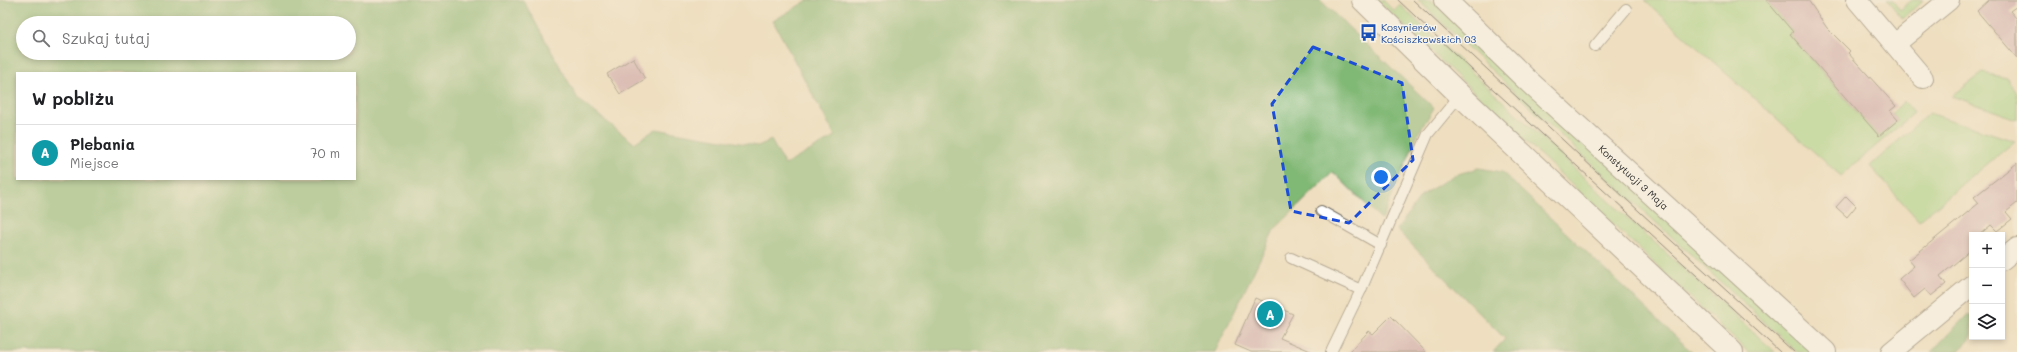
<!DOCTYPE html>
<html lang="pl">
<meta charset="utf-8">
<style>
:root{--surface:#fff;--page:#f6f6f6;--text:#202124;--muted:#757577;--line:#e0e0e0;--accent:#0b8043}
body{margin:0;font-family:Mali,sans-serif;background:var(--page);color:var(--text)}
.controls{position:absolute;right:12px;bottom:12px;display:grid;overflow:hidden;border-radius:0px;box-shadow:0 2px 6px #0003}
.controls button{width:36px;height:36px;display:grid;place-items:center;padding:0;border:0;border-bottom:1px solid var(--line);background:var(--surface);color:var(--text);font:20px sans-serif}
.you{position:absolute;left:1381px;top:177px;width:14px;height:14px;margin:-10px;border:3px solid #fff;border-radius:50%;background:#1a73e8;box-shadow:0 0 0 6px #1a73e833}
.badge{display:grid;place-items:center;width:26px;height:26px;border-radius:50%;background:var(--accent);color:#fff;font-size:13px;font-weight:700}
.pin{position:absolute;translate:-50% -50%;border:2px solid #fff;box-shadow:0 1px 4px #0006}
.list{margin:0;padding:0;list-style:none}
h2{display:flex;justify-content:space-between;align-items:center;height:52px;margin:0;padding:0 16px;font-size:17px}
h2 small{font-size:13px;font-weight:400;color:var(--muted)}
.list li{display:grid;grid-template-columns:26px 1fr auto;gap:12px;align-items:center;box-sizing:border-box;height:56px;padding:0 16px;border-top:1px solid var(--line)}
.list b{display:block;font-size:15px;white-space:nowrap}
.list p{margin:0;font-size:13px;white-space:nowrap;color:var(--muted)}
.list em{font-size:13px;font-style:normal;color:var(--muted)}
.icon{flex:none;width:22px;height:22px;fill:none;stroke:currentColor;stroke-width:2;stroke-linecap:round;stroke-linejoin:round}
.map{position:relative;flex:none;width:2017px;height:352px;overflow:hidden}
.search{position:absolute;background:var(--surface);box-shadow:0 2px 6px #0003;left:16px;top:16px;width:340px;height:44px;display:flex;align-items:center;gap:10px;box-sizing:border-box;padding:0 14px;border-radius:22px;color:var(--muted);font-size:15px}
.panel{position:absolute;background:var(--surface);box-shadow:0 2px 6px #0003;left:16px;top:72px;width:340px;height:108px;border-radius:0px}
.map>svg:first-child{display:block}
.green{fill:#a1d788;stroke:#66815a}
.forest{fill:#80b874;stroke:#567250;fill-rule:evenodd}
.building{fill:#c597a9}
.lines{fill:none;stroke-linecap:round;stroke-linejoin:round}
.service-casing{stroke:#706a5f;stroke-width:12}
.minor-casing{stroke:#706a5f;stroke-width:22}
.tertiary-casing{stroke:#706a5f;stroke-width:24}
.service{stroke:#fff;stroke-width:10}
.minor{stroke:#fff;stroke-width:20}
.tertiary{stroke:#fff;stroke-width:22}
.tram{stroke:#2b2b2b;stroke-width:1}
.marked{fill:none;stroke:#1d4ed8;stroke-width:3;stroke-dasharray:8 5;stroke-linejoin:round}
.labels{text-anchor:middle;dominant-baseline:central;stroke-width:3;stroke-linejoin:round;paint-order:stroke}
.transit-label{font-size:10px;fill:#164399;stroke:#f7f3e8;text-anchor:start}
.street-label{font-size:10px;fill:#2b2b2b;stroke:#f7f3e8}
</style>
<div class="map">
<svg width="2017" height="352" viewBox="0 0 2017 352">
<rect width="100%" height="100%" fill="#f7f3e8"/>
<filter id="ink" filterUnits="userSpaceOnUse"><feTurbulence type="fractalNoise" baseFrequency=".025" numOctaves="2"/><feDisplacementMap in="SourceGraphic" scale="8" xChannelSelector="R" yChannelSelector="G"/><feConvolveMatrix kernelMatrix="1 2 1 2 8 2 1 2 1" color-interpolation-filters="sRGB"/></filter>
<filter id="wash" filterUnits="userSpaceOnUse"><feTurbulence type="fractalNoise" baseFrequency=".012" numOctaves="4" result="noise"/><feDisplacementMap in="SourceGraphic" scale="16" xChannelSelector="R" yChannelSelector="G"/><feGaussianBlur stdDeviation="0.9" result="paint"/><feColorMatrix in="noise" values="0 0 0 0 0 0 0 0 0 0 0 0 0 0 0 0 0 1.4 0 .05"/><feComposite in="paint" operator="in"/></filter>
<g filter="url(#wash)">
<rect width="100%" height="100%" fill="#efdfc0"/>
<g class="green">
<path d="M1377,0H1383L1394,11L1400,5L1620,211L1775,352H1748Z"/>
<path d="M1418,0H1431L1815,352H1797L1542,118Z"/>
<path d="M1644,0H1766L1793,32L1790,35L1878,136L1898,120L1892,113L1904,101L1914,113L1841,176Z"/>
<path d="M1887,0H1892L1900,10L1912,0H1923L1903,19Z"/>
<path d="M1983,73L2007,78L2017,93V119L1952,96Z"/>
<path d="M1929,113L2015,141L1919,221L1870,166Z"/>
</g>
<g class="forest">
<path d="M0,0H523L578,99L634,143L656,129L758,146L771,140L785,165L835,136L773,21L808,0H1320L1434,108L1419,132L1382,220L1333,172L1274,230L1215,352H0ZM23,23H349V53H23ZM17,73H355V179H17Z"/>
<path d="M1479,168L1502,172L1692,352H1493L1505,339L1397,230L1422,195L1454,175Z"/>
<path d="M1968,314L1972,317V336L1958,352H1931Z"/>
</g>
<g id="blocks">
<g class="building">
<path d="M1766,0H1808L1827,28L1850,51L1848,53L1896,106L1890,111L1898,120L1879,136L1790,34L1793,32Z"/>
<path d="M1989,0H2017V6L2010,11L2017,19V58L1977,11Z"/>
<path d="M633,58L645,79L620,94L607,74Z"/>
<path d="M2017,163V203L2006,212L2012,219L1997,231L1991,225L1979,235H1972V249L1940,276L1946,284L1931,296L1925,289L1914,298L1899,279L1914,266L1909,260L1979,203L1974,197Z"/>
<path d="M1846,196L1856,206L1847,217L1836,207Z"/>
<path d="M1255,298L1293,314L1280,338L1313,352H1251L1235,345Z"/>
<path d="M1391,316L1426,352H1349L1369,331L1373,334Z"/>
</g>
</g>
</g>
<g filter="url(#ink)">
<use href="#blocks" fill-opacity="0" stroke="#706a5f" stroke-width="1"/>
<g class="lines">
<defs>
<g id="service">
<path d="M1595,46L1626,9"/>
<path d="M1321,211L1381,245"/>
<path d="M1291,258L1361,290"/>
<path d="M1331,352L1361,290L1428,134L1460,95"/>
</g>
<g id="minor">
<path d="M1857,0L1923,78"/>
<path d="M1895,44L1949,0"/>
<path d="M2002,260L2017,248"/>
<path d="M1891,352L1972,285"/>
</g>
<g id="tertiary">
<path d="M1363,0L1460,95L1732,352"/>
<path id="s1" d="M1445,0L1526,79L1825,352"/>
</g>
</defs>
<use href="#service" class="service-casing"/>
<use href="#minor" class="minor-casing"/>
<use href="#tertiary" class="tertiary-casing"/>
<use href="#service" class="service"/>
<use href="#minor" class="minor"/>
<use href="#tertiary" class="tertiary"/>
<g class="tram">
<path d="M1398,0L1471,69L1780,352"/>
<path d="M1413,0L1640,212L1794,352"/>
</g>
</g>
</g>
<path d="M0 0H2017V352H0ZM1313,47L1402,83L1413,160L1349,223L1291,211L1272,104Z" fill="#efdfc0" fill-opacity=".55" fill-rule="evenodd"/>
<path class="marked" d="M1313,47L1402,83L1413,160L1349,223L1291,211L1272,104Z"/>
<defs>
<symbol id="bus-bare" viewBox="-9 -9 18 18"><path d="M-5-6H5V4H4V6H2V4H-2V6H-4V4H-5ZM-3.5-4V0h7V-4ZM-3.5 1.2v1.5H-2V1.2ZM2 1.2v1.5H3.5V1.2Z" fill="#1a4fb4" stroke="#f7f3e8" stroke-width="2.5" paint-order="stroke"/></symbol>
</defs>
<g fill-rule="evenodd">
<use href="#bus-bare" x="1356" y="20" width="25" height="25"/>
</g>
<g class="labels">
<g class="transit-label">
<text x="1381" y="27">Kosynierów<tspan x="1381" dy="12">Kościszkowskich 03</tspan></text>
</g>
<g class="street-label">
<text stroke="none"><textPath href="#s1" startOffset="259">Konstytucji 3 Maja</textPath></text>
</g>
</g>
</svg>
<div class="controls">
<button>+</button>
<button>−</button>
<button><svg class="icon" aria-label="layers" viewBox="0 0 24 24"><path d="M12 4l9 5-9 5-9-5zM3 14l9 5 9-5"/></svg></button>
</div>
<div class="you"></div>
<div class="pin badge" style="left:1270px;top:314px;background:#0f9aa8">A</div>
<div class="search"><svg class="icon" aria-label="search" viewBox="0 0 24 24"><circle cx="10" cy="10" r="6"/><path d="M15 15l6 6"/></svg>Szukaj tutaj</div>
<section class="panel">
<h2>W pobliżu<small></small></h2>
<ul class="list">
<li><span class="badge" style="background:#0f9aa8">A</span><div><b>Plebania</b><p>Miejsce</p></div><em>70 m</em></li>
</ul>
</section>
</div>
